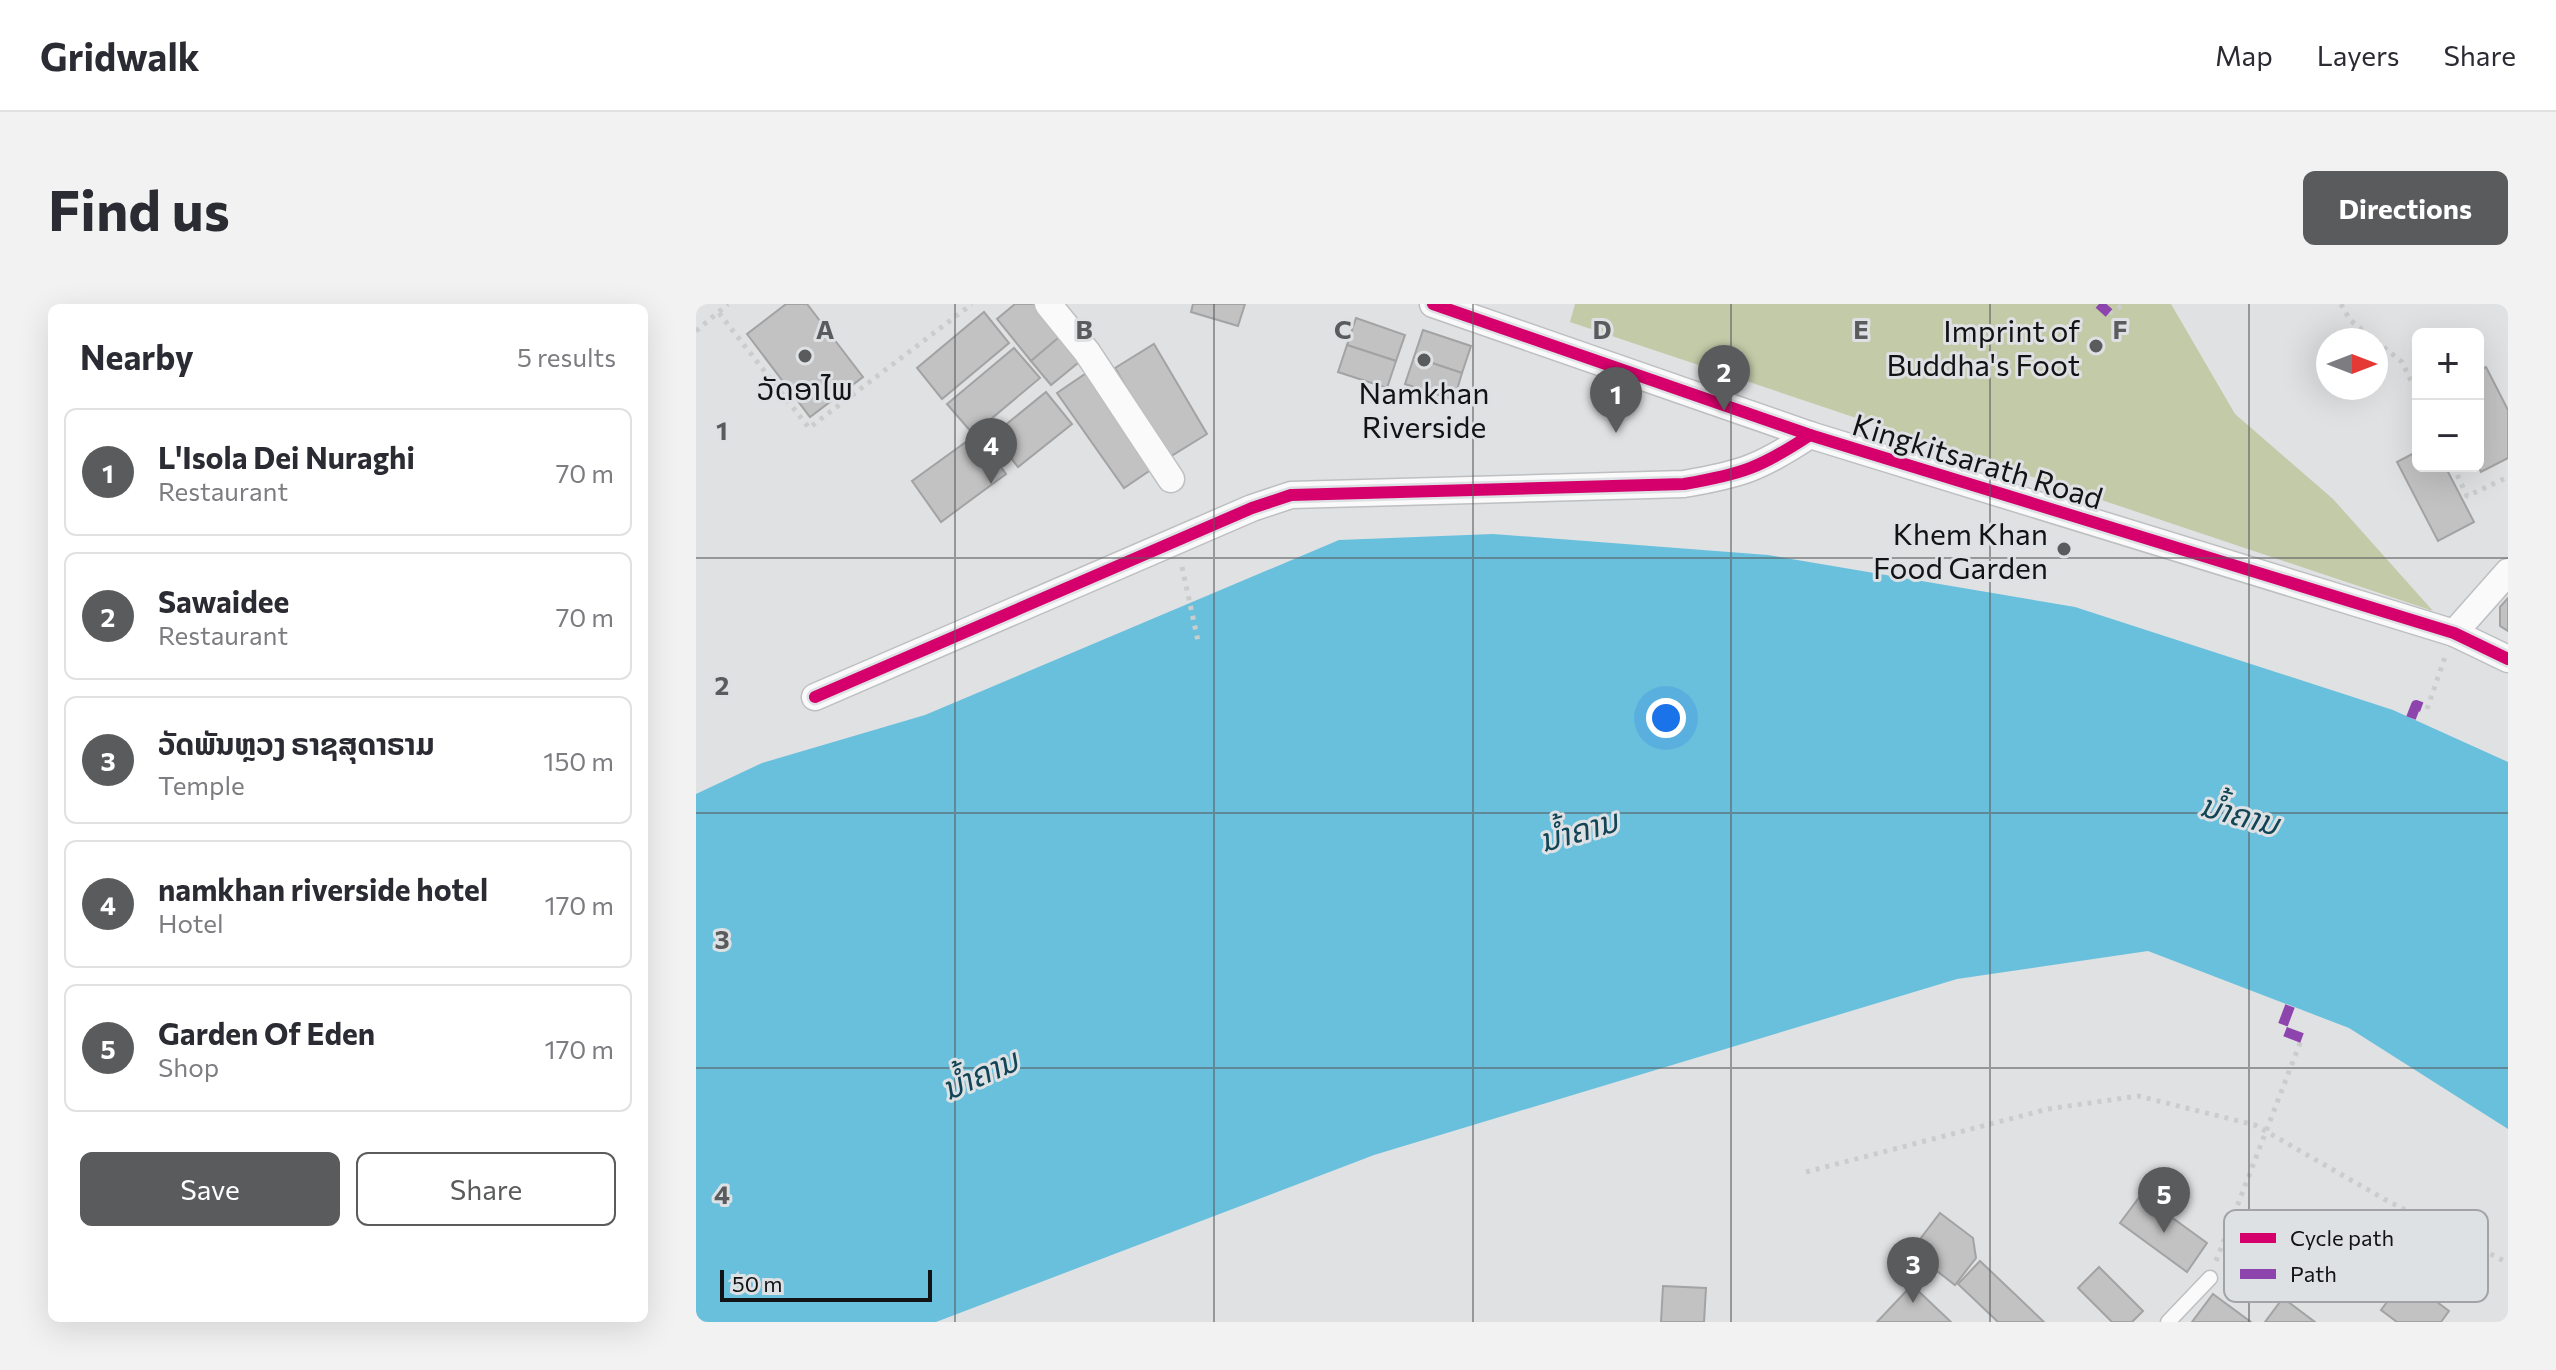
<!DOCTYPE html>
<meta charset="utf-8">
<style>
:root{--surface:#fff;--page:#f2f2f3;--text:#2b2b33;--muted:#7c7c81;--line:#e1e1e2;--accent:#5a5b5c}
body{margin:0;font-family:Commissioner,"Noto Sans Lao",sans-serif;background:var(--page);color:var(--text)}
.controls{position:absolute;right:24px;top:24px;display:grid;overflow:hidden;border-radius:12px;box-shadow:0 8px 32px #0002}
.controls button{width:72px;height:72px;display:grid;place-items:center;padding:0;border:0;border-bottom:2px solid var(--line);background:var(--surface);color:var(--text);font:40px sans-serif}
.compass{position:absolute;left:1620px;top:24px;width:72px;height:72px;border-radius:50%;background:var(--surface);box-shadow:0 8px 32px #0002;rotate:90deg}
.scale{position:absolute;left:24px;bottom:20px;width:212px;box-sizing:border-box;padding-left:8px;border:4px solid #121314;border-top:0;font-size:22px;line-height:28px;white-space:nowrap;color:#121314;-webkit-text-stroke:6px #dee1e4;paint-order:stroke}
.you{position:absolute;left:970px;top:414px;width:28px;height:28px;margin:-20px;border:6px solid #fff;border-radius:50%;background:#1a73e8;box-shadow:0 0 0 12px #1a73e833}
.badge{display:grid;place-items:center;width:52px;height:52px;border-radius:50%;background:var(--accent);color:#fff;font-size:26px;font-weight:700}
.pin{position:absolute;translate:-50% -66px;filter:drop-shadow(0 2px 4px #0008)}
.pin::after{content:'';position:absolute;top:42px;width:28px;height:24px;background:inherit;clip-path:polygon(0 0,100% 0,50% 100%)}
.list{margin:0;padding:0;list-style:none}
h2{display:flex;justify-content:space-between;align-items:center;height:104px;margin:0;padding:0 32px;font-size:34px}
h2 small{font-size:26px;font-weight:400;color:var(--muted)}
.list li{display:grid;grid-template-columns:52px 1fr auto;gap:24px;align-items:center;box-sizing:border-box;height:128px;margin:0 16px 16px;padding:0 16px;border:2px solid var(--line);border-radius:12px}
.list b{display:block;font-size:30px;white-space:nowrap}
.list p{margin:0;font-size:26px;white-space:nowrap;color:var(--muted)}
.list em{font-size:26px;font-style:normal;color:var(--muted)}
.actions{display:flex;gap:16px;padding:24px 32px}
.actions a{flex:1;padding:18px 0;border:2px solid var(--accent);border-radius:12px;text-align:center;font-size:28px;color:var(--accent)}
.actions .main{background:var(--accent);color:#fff}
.map{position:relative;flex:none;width:1812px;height:1018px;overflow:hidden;border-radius:12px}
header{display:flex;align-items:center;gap:48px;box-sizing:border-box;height:112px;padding:0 40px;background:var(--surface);border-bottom:2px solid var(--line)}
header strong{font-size:38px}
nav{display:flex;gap:44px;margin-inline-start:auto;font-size:28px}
.intro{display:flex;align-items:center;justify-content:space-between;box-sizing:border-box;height:192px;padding:0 48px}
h1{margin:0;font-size:56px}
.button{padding:20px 36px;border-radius:12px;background:var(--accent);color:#fff;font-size:28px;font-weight:700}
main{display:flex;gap:48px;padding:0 48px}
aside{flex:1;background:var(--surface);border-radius:12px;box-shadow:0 8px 32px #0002}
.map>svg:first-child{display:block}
.green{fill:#c2caa8}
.water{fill:#69c0dd}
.building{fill:#c2c2c3;stroke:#a3a3a4;stroke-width:2}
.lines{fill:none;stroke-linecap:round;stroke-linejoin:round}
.lane-casing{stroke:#bdbfc0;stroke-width:17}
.street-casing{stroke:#bdbfc0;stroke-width:29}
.path{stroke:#cbcdcd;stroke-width:5;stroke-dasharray:4 6;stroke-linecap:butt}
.lane{stroke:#fafafb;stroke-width:14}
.street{stroke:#fafafb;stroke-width:26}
.quiet{stroke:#8e44ad;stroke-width:10;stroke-dasharray:20 10;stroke-linecap:butt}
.cycleway-casing{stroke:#dee1e4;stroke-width:17}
.cycleway{stroke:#d6006c;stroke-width:12}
.grid{fill:none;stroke:#5a5b5c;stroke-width:2;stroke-opacity:0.55}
.poi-dot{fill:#5a5b5c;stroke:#dee1e4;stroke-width:3}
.labels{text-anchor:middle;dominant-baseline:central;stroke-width:6;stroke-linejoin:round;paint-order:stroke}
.poi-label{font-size:30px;fill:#121314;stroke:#dee1e4;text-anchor:end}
.street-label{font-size:30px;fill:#121314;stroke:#dee1e4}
.water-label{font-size:32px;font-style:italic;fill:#124656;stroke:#dee1e4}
.key{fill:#dee1e4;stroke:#a1a3a6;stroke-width:2}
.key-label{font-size:22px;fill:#121314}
.grid-label{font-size:26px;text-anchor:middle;font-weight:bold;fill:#5a5b5c;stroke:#dee1e4;stroke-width:6;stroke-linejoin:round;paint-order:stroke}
</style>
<header>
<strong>Gridwalk</strong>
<nav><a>Map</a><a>Layers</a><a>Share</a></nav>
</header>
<div class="intro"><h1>Find us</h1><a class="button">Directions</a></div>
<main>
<aside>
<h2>Nearby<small>5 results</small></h2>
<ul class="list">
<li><span class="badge">1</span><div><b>L'Isola Dei Nuraghi</b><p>Restaurant</p></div><em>70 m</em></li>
<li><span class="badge">2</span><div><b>Sawaidee</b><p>Restaurant</p></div><em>70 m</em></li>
<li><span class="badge">3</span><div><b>ວັດພັນຫຼວງ ຣາຊສຸດາຣາມ</b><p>Temple</p></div><em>150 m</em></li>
<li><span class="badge">4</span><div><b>namkhan riverside hotel</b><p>Hotel</p></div><em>170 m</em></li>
<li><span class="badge">5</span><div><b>Garden Of Eden</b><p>Shop</p></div><em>170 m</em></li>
</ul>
<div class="actions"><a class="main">Save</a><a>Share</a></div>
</aside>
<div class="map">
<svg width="1812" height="1018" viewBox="0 0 1812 1018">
<rect width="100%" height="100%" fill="#dfe1e3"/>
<path class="green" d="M879,0H1475L1539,110L1637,195L1737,307L874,18Z"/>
<path class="water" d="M797,230L1072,251L1379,303L1697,406L1812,458V825L1653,724L1452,647L1261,675L678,851L240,1018H0V490L66,459L229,411L643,236Z"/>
<g class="building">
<path d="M90,0H111L167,73L114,113L51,30Z"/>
<path d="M319,0H338L365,32L335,57L301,15Z"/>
<path d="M497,0H549L542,22L495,8Z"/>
<path d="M288,8L313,39L246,95L221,64Z"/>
<path d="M660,14L709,31L700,57L651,41Z"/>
<path d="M727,26L775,42L766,69L718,53Z"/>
<path d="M368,29L388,54L355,81L335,57Z"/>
<path d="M458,40L511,130L472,154L419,64Z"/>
<path d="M651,41L700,57L691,84L642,68Z"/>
<path d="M318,44L344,74L277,130L251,100Z"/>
<path d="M718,53L766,69L758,96L709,80Z"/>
<path d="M1790,63L1812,106V154L1785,168L1782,162V67Z"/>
<path d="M392,68L459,163L428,184L361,89Z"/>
<path d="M350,88L376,120L322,163L297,131Z"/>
<path d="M281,130L310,170L245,218L216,177Z"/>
<path d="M1722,147V162H1749L1778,218L1742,237L1701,158Z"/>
<path d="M1812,294V327L1804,322V303Z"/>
<path d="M1445,891L1511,939L1491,968L1424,919Z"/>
<path d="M1244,909L1277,934L1280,954L1259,981L1215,947Z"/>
<path d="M1284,957L1348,1018H1302L1262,980Z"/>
<path d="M1403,963L1447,1007L1436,1018H1416L1382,984Z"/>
<path d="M1709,974L1753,1007L1745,1018H1701L1685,1006Z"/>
<path d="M1216,981L1255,1018H1181Z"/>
<path d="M967,982L1010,984L1008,1018H965Z"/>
<path d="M1517,990L1555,1018H1496Z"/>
<path d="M1587,994L1619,1018H1569Z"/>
</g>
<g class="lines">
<defs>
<path id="lane" d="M1472,1018L1514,974"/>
<g id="street">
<path d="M352,0L391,48L475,175"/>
<path d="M737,0L1114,131L1758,329L1812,355"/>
<path d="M1758,329L1812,268"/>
<path d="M119,393L556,204L595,191L988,180C1046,170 1064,164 1114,131"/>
</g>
</defs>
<use href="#lane" class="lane-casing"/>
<use href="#street" class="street-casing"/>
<g class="path">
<path d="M1645,0L1654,16L1679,36"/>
<path d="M23,9L113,124L276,0"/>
<path d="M1413,9L1429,0"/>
<path d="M0,27L32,0"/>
<path d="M1680,37L1706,58L1722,91"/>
<path d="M1757,162L1771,192L1812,173"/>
<path d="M486,263L502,337"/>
<path d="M1731,405L1749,353"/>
<path d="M1110,868L1352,805L1442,792L1559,821L1688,895L1812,959"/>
<path d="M1520,957L1606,734"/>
</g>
<use href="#lane" class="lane"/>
<use href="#street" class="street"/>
<g class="quiet">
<path d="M1403,0L1413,9"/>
<path d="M1715,414L1720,401L1731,405"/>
<path d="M1594,702L1585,726L1606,734"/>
</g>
<defs>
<g id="cycleway">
<path d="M737,0L1114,131L1758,329L1812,355"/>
<path d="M119,393L556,204L595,191L988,180C1046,170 1064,164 1114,131"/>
</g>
</defs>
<use href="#cycleway" class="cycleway-casing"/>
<use href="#cycleway" class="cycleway"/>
</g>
<path class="grid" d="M259,0V1018M518,0V1018M777,0V1018M1035,0V1018M1294,0V1018M1553,0V1018M0,254H1812M0,509H1812M0,764H1812"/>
<g class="poi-dot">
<circle cx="1400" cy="42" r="8"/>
<circle cx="109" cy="52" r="8"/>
<circle cx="728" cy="56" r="8"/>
<circle cx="1368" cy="245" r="8"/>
</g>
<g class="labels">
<g class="poi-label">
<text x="1384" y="25">Imprint of<tspan x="1384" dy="34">Buddha's Foot</tspan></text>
<text x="109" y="83" text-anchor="middle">ວັດອາໄພ</text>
<text x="728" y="87" text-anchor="middle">Namkhan<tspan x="728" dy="34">Riverside</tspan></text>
<text x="1352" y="228">Khem Khan<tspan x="1352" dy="34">Food Garden</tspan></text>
</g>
<g class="street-label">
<text transform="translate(1282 156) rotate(17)">Kingkitsarath Road</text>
</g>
<g class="water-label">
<text transform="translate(1544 509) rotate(15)">ນ້ຳຄານ</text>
<text transform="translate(882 525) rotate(-16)">ນ້ຳຄານ</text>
<text transform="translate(283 769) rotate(-24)">ນ້ຳຄານ</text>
</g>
</g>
<rect x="1528" y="906" width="264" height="92" rx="12" class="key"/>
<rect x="1544" y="929" width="36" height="10" fill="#d6006c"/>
<rect x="1544" y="965" width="36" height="10" fill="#8e44ad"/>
<g class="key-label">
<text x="1594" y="942">Cycle path</text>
<text x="1594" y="978">Path</text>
</g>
<g class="grid-label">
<text x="129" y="35">A</text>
<text x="388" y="35">B</text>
<text x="647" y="35">C</text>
<text x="906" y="35">D</text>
<text x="1165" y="35">E</text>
<text x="1424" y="35">F</text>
<text x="26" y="136">1</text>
<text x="26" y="391">2</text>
<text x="26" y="645">3</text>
<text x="26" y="900">4</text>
</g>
</svg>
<div class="controls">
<button>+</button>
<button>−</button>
</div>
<svg class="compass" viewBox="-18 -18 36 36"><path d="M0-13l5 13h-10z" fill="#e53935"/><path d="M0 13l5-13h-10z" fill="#7c7c81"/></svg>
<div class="scale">50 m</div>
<div class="you"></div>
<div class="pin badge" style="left:920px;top:129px">1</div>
<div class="pin badge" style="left:1028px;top:107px">2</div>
<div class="pin badge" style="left:1217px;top:999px">3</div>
<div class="pin badge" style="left:295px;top:180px">4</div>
<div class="pin badge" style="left:1468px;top:929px">5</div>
</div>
</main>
